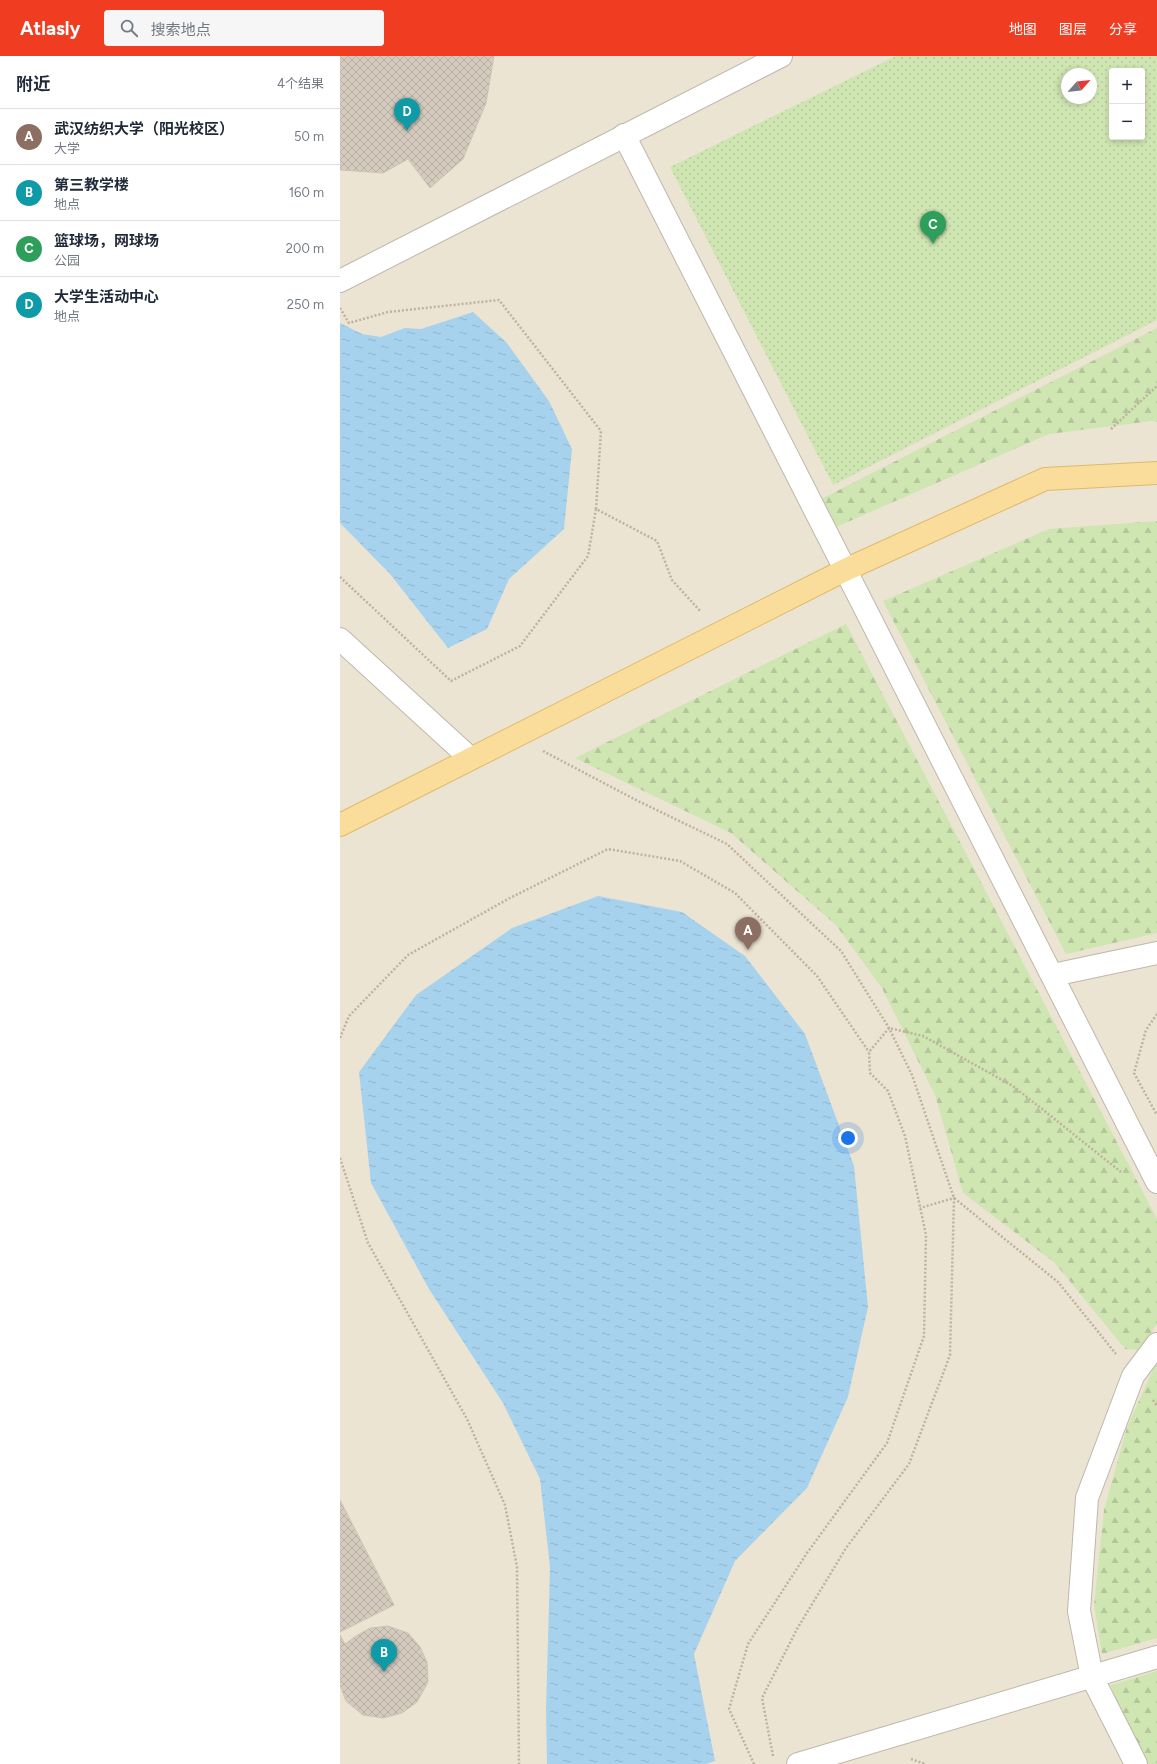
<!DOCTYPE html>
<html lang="zh">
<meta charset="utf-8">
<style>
:root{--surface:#fff;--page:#f6f6f7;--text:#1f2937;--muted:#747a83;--line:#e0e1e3;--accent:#f03d22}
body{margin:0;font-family:Figtree,"Noto Sans SC",sans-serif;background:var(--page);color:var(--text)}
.controls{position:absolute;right:12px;top:12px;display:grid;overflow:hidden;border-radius:4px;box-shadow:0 2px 6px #0003}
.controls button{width:36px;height:36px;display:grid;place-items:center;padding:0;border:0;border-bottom:1px solid var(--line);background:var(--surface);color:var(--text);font:20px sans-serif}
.compass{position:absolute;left:721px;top:12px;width:36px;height:36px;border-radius:50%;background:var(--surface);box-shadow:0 2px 6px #0003;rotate:63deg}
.you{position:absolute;left:508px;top:1082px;width:14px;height:14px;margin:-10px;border:3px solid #fff;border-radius:50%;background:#1a73e8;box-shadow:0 0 0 6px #1a73e833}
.badge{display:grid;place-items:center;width:26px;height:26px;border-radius:50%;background:var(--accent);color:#fff;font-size:13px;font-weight:700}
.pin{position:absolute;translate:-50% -33px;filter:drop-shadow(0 1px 2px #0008)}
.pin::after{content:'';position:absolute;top:21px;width:14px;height:12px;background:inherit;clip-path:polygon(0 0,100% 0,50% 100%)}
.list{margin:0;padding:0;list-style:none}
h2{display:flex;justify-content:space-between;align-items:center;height:52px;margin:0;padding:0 16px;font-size:17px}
h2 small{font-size:13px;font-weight:400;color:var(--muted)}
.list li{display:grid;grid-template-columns:26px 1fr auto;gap:12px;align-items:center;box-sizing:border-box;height:56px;padding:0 16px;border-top:1px solid var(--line)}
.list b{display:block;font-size:15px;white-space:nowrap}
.list p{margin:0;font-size:13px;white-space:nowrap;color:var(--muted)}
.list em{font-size:13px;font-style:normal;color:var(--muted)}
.icon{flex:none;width:22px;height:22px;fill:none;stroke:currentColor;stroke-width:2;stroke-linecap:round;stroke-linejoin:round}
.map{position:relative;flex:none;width:817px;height:1708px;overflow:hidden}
header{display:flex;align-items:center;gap:24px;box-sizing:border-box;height:56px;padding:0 20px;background:var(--accent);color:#fff}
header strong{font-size:19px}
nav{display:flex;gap:22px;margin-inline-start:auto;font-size:14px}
.search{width:280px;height:36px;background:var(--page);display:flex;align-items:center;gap:10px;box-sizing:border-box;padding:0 14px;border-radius:4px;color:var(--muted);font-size:15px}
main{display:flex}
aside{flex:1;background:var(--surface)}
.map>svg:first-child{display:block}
.education{fill:#ece4d2;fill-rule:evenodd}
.forest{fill:url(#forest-firs)}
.park{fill:url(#park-dots);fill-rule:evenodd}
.water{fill:url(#water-ripples)}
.building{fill:url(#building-cross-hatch);stroke:#cfc3b1}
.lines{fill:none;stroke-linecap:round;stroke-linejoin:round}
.minor-casing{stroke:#beb7ab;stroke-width:24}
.major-casing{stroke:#deba6b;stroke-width:24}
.path{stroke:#bfb29d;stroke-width:2.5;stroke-dasharray:2 2;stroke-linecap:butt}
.minor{stroke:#fff;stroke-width:22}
.major{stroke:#fadd9a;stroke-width:22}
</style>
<header>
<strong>Atlasly</strong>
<div class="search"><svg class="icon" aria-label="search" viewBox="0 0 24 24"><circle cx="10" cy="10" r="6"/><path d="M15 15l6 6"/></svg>搜索地点</div>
<nav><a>地图</a><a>图层</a><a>分享</a></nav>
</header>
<main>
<aside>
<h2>附近<small>4个结果</small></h2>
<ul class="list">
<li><span class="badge" style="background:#8d6e63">A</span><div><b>武汉纺织大学（阳光校区）</b><p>大学</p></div><em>50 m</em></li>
<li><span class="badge" style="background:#0f9aa8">B</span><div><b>第三教学楼</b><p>地点</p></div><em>160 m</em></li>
<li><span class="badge" style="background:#2e9e5b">C</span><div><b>篮球场，网球场</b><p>公园</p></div><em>200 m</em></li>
<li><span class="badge" style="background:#0f9aa8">D</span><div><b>大学生活动中心</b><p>地点</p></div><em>250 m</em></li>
</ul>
</aside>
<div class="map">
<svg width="817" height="1708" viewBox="0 0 817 1708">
<defs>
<pattern id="forest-firs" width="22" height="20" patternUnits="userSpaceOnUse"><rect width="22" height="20" fill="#cfe5b2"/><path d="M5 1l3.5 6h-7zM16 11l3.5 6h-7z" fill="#b3c69a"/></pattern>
<pattern id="park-dots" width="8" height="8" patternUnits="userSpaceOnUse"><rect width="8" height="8" fill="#cfe5b2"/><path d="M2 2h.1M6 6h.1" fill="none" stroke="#b3c69a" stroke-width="1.8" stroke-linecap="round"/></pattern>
<pattern id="water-ripples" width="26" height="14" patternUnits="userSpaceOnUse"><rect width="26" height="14" fill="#a7d2ed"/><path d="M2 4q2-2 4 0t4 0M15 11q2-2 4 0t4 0" fill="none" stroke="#91b5cc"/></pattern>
<pattern id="building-cross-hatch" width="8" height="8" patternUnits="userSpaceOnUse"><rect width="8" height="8" fill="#d4cbbe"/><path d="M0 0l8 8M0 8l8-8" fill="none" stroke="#b7afa4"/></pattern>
</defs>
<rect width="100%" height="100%" fill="#f3efe8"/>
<path class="education" d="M0,0H817V1708H0ZM772,15H802V81H772ZM727,18H751V42H727Z"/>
<g class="forest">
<path d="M817,272V366L812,365L709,378L496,471L481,443Z"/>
<path d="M817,465V877L726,898L543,545L709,473Z"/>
<path d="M506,568L817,1163V1268L799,1294L785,1293L715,1207L623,1137L595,1039L542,932L496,869L391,777L235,702Z"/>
<path d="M817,1305V1582L762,1598L754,1549L764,1454L787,1371Z"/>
<path d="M817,1615V1708H807L781,1659L771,1629Z"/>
</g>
<path class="park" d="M556,0H817V264L493,429L330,111ZM772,15H802V81H772ZM727,18H751V42H727Z"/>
<g class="water">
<path d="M133,256L167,287L209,345L232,393L224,473L169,523L147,573L108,592L50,518L0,467V267L22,278L41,281L65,272L81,273Z"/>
<path d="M258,840L342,856L405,900L465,978L514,1110L528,1251L508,1341L467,1432L395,1505L354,1598L375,1705L366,1708H207L206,1654L210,1511L200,1423L163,1347L89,1233L31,1127L19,1016L76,939L172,872Z"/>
</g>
<g class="building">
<path d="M0,0H154L146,47L123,103L90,132L68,103L43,117L0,114Z"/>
<path d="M0,1444L54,1549L0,1576Z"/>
<path d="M48,1570L68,1577L80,1591L87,1606L88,1626L77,1646L62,1657L43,1662L23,1659L6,1645L0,1629V1579L5,1588L16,1580L30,1572Z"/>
</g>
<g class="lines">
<defs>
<g id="minor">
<path d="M284,79L817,1126"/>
<path d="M0,225L441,0"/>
<path d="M0,583L130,702"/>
<path d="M713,919L817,897"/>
<path d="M458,1708L817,1601"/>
<path d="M796,1708L752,1621L739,1555L747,1442L793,1320L817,1288"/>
</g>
<path id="major" d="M0,769L505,514L705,423L817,417"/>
</defs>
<use href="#minor" class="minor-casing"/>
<use href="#major" class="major-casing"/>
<g class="path">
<path d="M0,252L9,267L48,256L159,244L261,375L256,453"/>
<path d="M771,373L817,330"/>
<path d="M0,521L111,625L180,590L248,500L256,453L317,485L332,524L361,556"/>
<path d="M203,695L296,744L387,788L501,895L549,972L572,1019L614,1142L718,1226L776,1298"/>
<path d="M817,958L806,974L794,1017L817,1059"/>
<path d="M0,982L9,960L68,899L168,843L268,793L340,805L395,837L477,920L529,996"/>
<path d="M0,1102L28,1187L127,1363L165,1449L177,1511L179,1708"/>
<path d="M813,1344L817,1350"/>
<path d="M433,1700L422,1642L457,1573L506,1492L569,1408L610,1299L614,1142L580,1152"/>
<path d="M571,1703L585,1708"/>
<path d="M414,1708L389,1653L408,1588L467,1497L547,1387L584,1280L586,1179L565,1080L548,1035L530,1017L529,996L549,972L583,980L673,1030L781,1116"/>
</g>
<use href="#minor" class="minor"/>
<use href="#major" class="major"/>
</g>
</svg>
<div class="controls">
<button>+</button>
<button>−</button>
</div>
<svg class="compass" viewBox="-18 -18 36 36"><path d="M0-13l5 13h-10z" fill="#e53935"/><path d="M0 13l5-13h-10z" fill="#747a83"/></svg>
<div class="you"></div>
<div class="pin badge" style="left:408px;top:894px;background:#8d6e63">A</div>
<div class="pin badge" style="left:44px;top:1616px;background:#0f9aa8">B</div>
<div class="pin badge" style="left:593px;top:188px;background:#2e9e5b">C</div>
<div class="pin badge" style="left:67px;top:75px;background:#0f9aa8">D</div>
</div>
</main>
